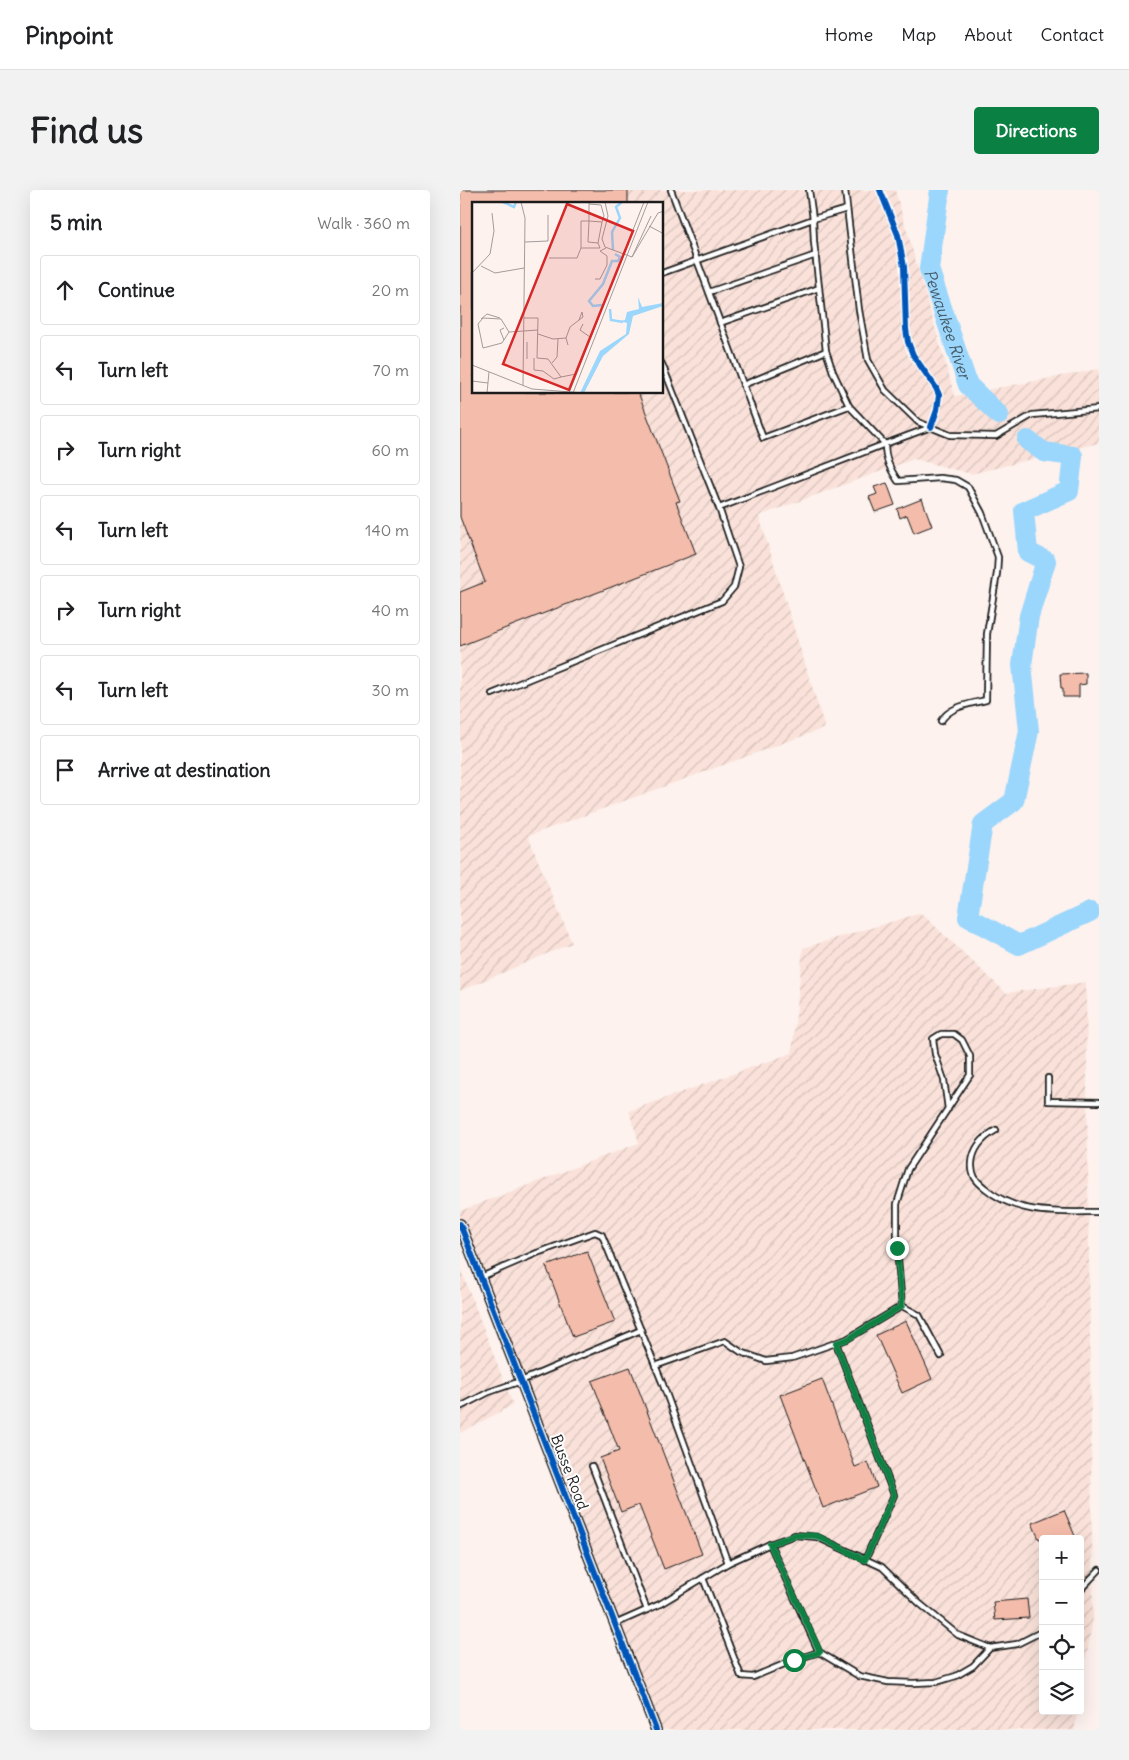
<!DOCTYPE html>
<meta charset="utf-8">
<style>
:root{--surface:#fff;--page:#f2f2f2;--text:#202124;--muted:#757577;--line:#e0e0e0;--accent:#0b8043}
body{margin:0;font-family:Delius,sans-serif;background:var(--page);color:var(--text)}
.controls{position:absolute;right:15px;bottom:15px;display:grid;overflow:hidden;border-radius:5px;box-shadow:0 5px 20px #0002}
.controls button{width:45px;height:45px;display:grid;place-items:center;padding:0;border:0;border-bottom:1px solid var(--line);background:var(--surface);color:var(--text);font:25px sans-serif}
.stop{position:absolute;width:15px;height:15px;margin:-11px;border:4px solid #0b8043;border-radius:50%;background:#fff}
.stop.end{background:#0b8043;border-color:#fff;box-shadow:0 1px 5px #0008}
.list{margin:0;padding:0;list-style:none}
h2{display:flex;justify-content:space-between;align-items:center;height:65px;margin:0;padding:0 20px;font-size:21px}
h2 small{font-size:16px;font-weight:400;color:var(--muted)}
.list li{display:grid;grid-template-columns:32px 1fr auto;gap:15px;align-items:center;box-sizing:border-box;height:70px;margin:0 10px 10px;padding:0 10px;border:1px solid var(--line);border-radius:5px}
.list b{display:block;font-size:19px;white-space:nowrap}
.list em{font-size:16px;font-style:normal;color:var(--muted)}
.icon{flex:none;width:28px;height:28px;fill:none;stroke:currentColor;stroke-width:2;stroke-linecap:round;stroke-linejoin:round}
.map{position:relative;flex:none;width:639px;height:1540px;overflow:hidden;border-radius:5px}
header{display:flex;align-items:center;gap:30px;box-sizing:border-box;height:70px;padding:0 25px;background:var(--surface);border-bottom:1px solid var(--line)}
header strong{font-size:24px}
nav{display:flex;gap:28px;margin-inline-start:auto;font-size:18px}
.intro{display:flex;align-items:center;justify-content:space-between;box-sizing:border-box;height:120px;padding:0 30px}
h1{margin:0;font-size:35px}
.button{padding:12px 22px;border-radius:5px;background:var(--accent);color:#fff;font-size:18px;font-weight:700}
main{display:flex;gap:30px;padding:0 30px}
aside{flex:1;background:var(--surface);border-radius:5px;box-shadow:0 5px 20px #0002}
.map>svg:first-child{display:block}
.industrial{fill:url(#industrial-furrows);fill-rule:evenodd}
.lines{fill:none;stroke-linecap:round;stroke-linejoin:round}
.river{stroke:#9bd6fc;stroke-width:20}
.building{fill:#f4bcab;stroke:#1c1c1c}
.lane-casing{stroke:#1c1c1c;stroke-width:8}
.street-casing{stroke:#1c1c1c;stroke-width:12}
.lane{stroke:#fff;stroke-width:4.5}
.street{stroke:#fff;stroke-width:9}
.cycleway-casing{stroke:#fff;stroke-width:9}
.cycleway{stroke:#0057b8;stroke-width:6}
.route{stroke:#0b8043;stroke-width:6}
.labels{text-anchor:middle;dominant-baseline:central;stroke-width:4;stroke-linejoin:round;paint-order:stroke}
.street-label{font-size:15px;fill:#1c1c1c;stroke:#fff}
.water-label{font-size:16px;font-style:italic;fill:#485d6a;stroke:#fff}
.inset-river{fill:none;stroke:#9bd6fc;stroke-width:2.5}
.inset-road{fill:none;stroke:#a39c9a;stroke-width:1}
.view{fill:#d62828;fill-opacity:0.15;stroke:#d62828;stroke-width:2.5}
.inset-edge{fill:none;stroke:#1c1c1c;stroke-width:2.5}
</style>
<header>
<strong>Pinpoint</strong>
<nav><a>Home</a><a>Map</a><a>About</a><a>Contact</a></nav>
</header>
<div class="intro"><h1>Find us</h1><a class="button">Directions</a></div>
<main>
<aside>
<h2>5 min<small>Walk · 360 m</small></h2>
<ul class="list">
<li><svg class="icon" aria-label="ahead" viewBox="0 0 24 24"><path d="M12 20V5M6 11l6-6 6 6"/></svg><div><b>Continue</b></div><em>20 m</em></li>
<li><svg class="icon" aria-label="left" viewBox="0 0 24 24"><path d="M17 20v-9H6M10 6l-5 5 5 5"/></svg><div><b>Turn left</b></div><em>70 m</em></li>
<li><svg class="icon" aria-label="right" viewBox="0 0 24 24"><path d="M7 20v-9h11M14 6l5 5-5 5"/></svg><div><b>Turn right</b></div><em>60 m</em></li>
<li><svg class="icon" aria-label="left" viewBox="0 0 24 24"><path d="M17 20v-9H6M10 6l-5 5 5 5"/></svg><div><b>Turn left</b></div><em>140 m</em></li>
<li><svg class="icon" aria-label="right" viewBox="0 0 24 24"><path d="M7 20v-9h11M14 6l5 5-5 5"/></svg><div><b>Turn right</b></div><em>40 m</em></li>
<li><svg class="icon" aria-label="left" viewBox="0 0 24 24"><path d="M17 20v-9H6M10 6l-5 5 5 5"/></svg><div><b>Turn left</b></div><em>30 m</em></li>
<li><svg class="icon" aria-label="arrive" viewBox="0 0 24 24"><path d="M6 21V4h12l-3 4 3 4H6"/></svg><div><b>Arrive at destination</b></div></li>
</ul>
</aside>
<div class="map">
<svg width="639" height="1540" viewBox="0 0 639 1540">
<defs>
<pattern id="industrial-furrows" width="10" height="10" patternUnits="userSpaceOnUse" patternTransform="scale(1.25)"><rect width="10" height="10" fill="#fae2da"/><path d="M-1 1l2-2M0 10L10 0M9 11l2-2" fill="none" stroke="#d6c1ba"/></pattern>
</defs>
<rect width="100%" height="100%" fill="#fdf2ee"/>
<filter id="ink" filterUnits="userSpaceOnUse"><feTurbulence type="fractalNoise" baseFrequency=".02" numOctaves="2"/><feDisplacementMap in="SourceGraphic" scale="10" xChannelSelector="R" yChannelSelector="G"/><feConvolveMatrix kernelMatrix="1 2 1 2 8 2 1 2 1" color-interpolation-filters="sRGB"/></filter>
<g filter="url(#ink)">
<g class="industrial">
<path d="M0,0H435L495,206L639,179V253L511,284L454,269L299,326L365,538L68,646L112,753L0,801ZM14,14H202V202H14Z"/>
<path d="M461,723L546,803L626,792L633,1428L620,1505V1349H583V1521H618L614,1540H196L0,1034V1021L179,953L169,921L332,863L343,758Z"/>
<path d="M0,1077L53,1215L0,1243Z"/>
</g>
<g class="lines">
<g class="river">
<path id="s1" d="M480,0L469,79L508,195L539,225"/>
<path d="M567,250L584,262L613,266L609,301L564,321L568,362L586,371L569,426L562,475L569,541L554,611L523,634L508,727L559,755L630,722"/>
</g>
</g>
<g class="building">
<path d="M0,0H168V14H14V202H178L220,311L216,312L236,364L0,456V402L25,392L0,327Z"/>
<path d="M427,293L435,315L415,322L409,307L417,304L414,297Z"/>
<path d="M462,309L472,336L454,343L447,325L440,328L437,319Z"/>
<path d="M626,483V494L619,495V507H603V498H601L600,484Z"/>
<path d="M127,1061L155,1132L113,1147L86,1076Z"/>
<path d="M446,1131L472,1189L442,1203L416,1145Z"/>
<path d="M170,1177L242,1364L204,1379L179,1315L161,1322L140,1268L159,1261L132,1191Z"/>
<path d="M362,1189L395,1277L408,1272L417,1297L363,1318L320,1205Z"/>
<path d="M604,1320L615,1346L608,1349H579L572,1333Z"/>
<path d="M567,1409L569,1428L535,1430L533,1412Z"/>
</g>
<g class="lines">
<defs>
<g id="lane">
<path d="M385,0L399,120L408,170L425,200L458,232L490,245L536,246L572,225L639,219"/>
<path d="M387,19L353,29L354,52L366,161L373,182L389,216"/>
<path d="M202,83L353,29L349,0"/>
<path d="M249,102L356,65"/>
<path d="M260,133L359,98"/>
<path d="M202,174L259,318L425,254L389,216L303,248L211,0"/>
<path d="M283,195L366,161"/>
<path d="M471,237L425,254C425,269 430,279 438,291L480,288L496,290L508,297L522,323L538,367L537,383L527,444L526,510C510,514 490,516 481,531"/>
<path d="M32,504L262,411L274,397L279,377L259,318"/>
<path d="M588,888V911L639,912"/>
<path d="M536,940C524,947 513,958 512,973C511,985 516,991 525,998C558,1026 599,1022 639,1022"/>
<path d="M21,1087L77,1063L135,1042L142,1045L202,1192L268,1373L310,1354L335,1345L357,1347L422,1377L459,1413L498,1445L530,1458L557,1454L583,1441"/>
<path d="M442,1116L437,1058V1014L448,979L510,885V866L502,850L494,844H481L473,849L475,864L484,890L488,919"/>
<path d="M376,1153L434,1305L405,1370"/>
<path d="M195,1176L265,1151L281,1162L306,1171L332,1168L387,1149L442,1116L459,1125L481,1166"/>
<path d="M0,1217L29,1202L61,1191L181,1140"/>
<path d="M132,1276L187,1420"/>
<path d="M310,1354L359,1462"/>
<path d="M243,1388L281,1486L293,1487L334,1470L359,1462L399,1486L428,1492L453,1493L476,1492L496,1486L513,1476L530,1458"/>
<path d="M620,1400L639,1380"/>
<path d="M155,1434L200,1414L268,1373"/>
</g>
<path id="street" d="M0,1034L196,1540"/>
</defs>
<use href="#lane" class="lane-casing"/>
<use href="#street" class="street-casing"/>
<use href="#lane" class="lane"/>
<use href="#street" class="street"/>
<defs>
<g id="cycleway">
<path d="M420,0L438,45L444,77L446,139L448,152L453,165L476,198L479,205L477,220L471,237"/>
<path d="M0,1034L196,1540"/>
</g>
</defs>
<use href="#cycleway" class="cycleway-casing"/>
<use href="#cycleway" class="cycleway"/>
</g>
</g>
<g class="lines" filter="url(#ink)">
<path class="route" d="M334,1470L360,1462L310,1354L335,1345L357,1346L405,1370L434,1305L376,1153L388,1149L442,1116L437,1058"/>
</g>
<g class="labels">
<g class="street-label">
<text transform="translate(110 1282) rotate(69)">Busse Road</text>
</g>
<g class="water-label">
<text stroke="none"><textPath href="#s1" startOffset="138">Pewaukee River</textPath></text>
</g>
</g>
<g transform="translate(12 12)">
<rect width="191" height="191" fill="#fdf2ee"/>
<path d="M166,95L170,105L191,101V104L161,114L157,132L131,154L112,191H108L128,149L154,132L155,121L148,119L153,118L155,110L167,107Z" fill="#9bd6fc"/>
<path class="inset-river" d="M31,0L42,5L44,0M141,48L140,30L148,16L144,5L150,0M130,103L121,104L117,99L131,82L140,59H146L148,55L143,52M138,107L139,118L151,120"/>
<path class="inset-road" d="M49,0L53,16L51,183M117,0V19L116,40L126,41L128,46H109V19H117L130,20L132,14L129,3L117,2M133,0L136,14L130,37L133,45L160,55M177,24L192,32M53,40L76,39V13M126,41L130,20M160,55L186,11L192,9M160,55L179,14M77,56H105L109,46M9,64L23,71L52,66M0,71L18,52L22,29L20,11M123,77H128L135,63V54L128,49L134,46M52,116H66L65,156L76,157L89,175L104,172M9,117L15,112L28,116M111,122L108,128L118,135M37,130L30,141L11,146L6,122L11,116L29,117L37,130L66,128M66,132L81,137L94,136L96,143M94,136L98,125L111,115L110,110L107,118M32,138L28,128L32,126M62,156V168L71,169L82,177L89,175M55,157V140M80,161L85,155L86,137M0,163L60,187L112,191M0,179L16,181M15,191L17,170M97,191L172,0M101,191L176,0"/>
<path class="view" d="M95,2L161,29L97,188L31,162Z"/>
<rect width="191" height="191" class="inset-edge"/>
</g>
</svg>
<div class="controls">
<button>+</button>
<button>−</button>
<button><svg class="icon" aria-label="locate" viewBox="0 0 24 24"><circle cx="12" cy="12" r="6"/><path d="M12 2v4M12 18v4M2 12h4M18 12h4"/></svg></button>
<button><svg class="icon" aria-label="layers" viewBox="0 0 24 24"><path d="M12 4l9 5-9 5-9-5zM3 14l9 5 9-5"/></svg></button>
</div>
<div class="stop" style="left:334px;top:1470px"></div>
<div class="stop end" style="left:437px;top:1058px"></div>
</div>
</main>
